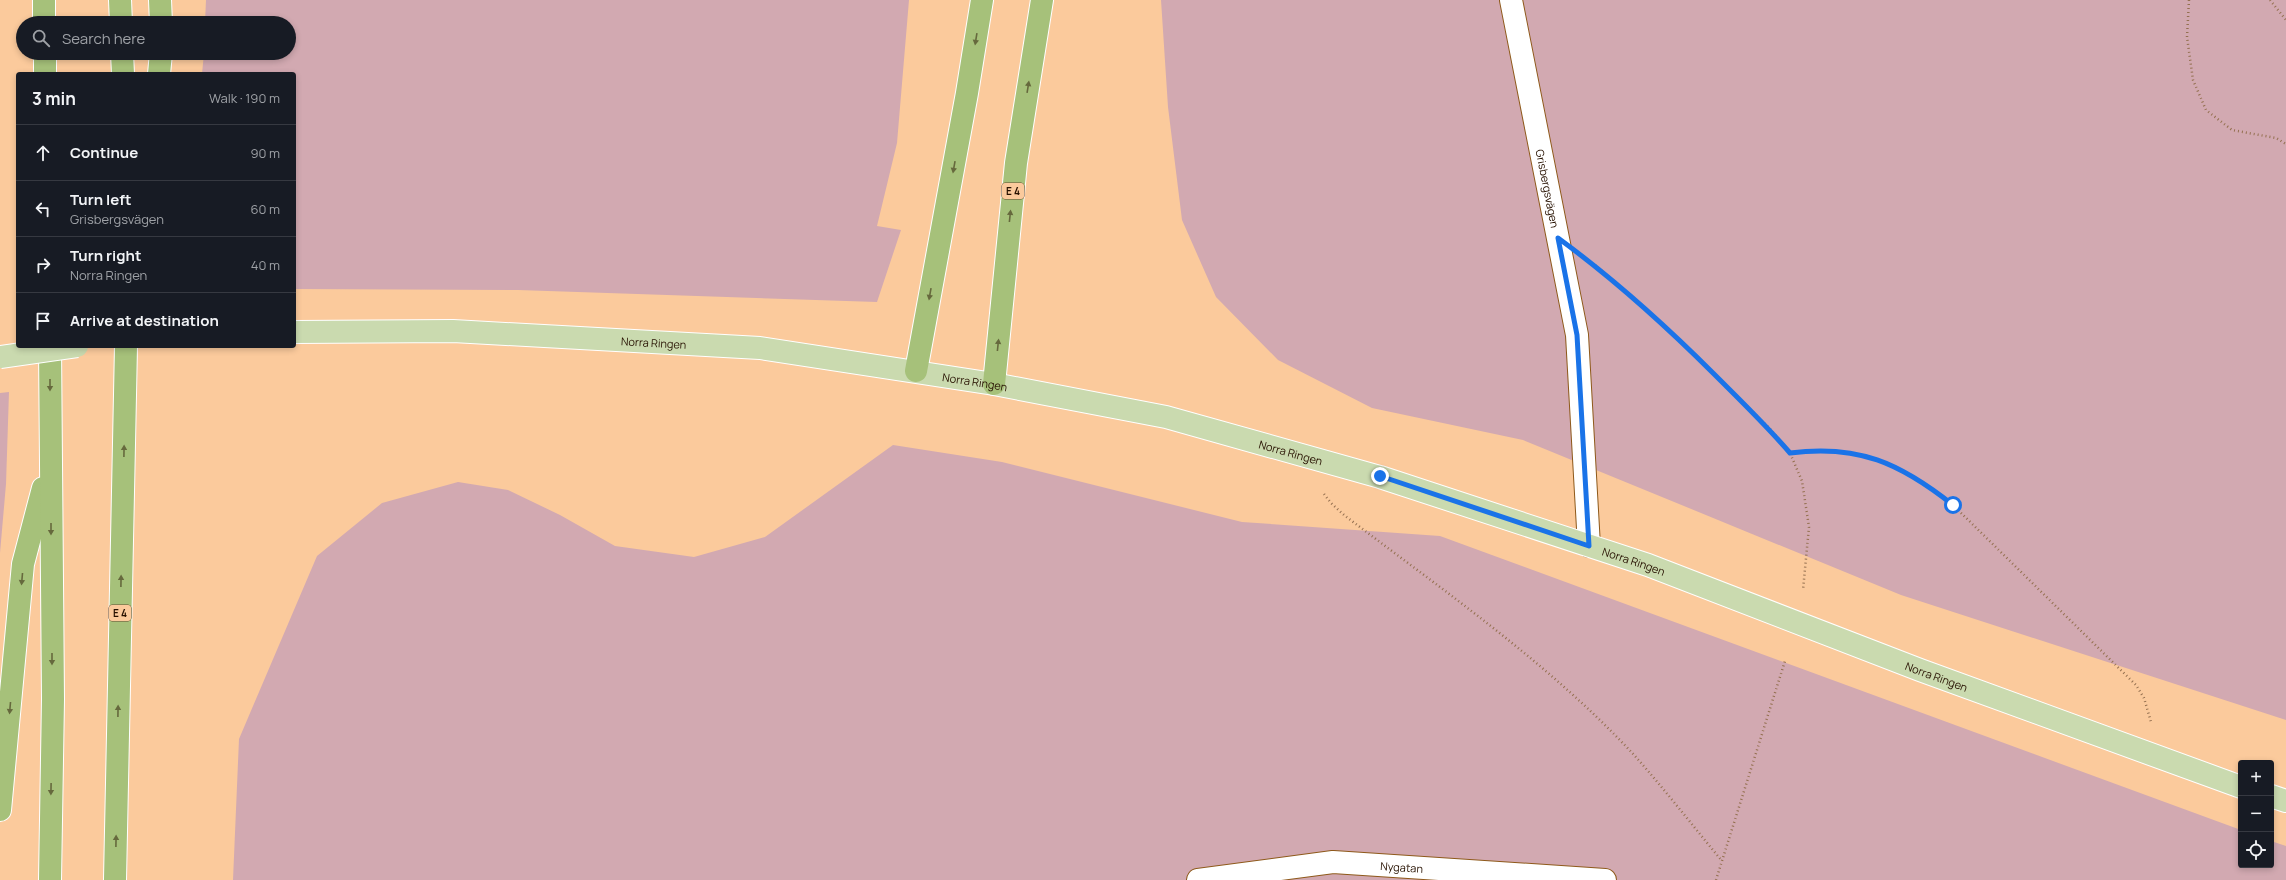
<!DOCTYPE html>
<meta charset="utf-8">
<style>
:root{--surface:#171b24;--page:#20242c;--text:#f1f3f6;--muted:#9ea1a6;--line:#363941}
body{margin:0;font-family:Manrope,sans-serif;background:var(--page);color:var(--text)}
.controls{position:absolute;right:12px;bottom:12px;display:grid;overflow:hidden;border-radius:4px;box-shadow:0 2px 6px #0003}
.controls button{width:36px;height:36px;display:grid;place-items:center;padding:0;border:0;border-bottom:1px solid var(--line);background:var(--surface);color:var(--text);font:20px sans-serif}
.stop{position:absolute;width:12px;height:12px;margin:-9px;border:3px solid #1a73e8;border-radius:50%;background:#fff}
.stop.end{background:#1a73e8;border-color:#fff;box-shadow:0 1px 4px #0008}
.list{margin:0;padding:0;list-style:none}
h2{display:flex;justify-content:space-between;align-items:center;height:52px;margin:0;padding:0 16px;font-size:17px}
h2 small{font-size:13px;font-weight:400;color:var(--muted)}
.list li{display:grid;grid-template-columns:26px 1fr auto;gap:12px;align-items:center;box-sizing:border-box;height:56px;padding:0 16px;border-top:1px solid var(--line)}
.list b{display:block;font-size:15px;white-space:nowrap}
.list p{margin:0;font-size:13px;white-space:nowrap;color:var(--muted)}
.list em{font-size:13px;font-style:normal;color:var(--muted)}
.icon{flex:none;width:22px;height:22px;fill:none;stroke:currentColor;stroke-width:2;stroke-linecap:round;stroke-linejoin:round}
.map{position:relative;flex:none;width:2286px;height:880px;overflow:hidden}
.search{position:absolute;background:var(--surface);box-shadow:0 2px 6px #0003;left:16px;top:16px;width:280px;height:44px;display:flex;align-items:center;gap:10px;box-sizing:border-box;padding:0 14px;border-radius:22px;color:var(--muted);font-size:15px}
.panel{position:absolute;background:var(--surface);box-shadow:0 2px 6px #0003;left:16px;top:72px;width:280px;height:276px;border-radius:4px}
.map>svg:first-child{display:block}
.green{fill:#d2a9b1}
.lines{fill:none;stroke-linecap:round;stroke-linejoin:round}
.minor-casing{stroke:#8e591a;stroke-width:24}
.major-casing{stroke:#fff;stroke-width:24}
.highway-casing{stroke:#fff;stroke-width:24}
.path{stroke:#947050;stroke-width:2.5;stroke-dasharray:1 3;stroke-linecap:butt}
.minor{stroke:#fff;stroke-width:22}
.major{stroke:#cadaaf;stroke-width:22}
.highway{stroke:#a6c17a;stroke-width:22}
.major-bridge-casing{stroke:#fff;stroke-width:24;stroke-linecap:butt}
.major-bridge{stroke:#cadaaf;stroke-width:22}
.oneway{fill:#66693d}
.route{stroke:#1a73e8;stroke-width:5}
.labels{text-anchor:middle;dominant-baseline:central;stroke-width:3.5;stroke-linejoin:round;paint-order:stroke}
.shield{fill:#fbca9c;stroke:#67482f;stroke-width:1}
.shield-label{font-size:10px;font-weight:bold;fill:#271100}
.street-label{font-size:11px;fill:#271100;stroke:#fbca9c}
</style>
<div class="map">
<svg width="2286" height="880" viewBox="0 0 2286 880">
<rect width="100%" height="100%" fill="#fbca9c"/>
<g class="green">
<path d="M206,0H909L897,143L877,226L901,230L877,302L518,290L294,289V74H202L204,53H289V23H205Z"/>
<path d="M1161,0H2286V720L1901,595L1523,440L1372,408L1278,360L1216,297L1182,220L1168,107Z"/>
<path d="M9,392L6,484L0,553V393Z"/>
<path d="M893,445L1002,462L1242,522L1440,536L2241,830V865H2271V841L2286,846V880H233L239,739L317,556L382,503L458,482L508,490L560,515L615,546L694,557L765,537Z"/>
</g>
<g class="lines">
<defs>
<g id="minor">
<path id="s1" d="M1511,0L1577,335L1589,546"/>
<path id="s2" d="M1198,880L1333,862L1605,880"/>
</g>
<g id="major">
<path id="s3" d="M294,332L453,331L760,348L994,384L1166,417L1380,477L1648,565L1920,670L2241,787"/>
<path d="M2271,796L2286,801"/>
</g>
<g id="highway">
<path d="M44,0V23"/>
<path d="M120,0L121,23"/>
<path d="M160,0L161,23"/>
<path d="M45,53V74"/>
<path d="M122,53L123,74"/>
<path d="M159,74L161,53"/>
<path d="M916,371L967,93L982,0"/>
<path d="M994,384L1016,163L1042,0"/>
<path d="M0,810L23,564L43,488"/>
<path d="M50,880L53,699L50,346"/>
<path d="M115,880L126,346"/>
</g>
</defs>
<use href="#minor" class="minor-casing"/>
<use href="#major" class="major-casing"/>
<use href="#highway" class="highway-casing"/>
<g class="path">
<path d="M2189,0L2187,37L2193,80L2206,110L2232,130L2276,138L2286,144"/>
<path d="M2270,0L2286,20"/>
<path d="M1595,265L1681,341L1771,430L1790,453L1802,481L1809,527L1803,590"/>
<path d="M1790,453C1858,444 1900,463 1953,505L2136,685L2144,698L2151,722"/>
<path d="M1324,494L1331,503L1344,515C1444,591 1550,664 1635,756C1665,790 1693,826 1722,861"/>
<path d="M1716,880L1785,661"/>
</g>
<use href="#minor" class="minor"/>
<use href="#major" class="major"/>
<use href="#highway" class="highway"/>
<defs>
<path id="major-bridge" d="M0,357L77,346"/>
</defs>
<use href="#major-bridge" class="major-bridge-casing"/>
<use href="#major-bridge" class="major-bridge"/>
</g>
<defs><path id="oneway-solid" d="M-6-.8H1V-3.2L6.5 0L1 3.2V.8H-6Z"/></defs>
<g class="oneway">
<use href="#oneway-solid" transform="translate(976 39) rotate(99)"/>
<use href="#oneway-solid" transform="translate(1028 87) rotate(-81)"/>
<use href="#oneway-solid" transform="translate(954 167) rotate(100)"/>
<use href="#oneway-solid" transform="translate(1010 216) rotate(-84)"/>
<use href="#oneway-solid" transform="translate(930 294) rotate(100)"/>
<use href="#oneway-solid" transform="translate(998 345) rotate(-84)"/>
<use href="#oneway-solid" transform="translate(50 385) rotate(90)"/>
<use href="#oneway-solid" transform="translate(124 451) rotate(-89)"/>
<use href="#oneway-solid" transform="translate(51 529) rotate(90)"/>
<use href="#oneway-solid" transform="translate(22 579) rotate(95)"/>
<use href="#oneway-solid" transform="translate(121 581) rotate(-89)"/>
<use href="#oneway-solid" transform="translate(52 659) rotate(90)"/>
<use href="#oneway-solid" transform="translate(10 708) rotate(95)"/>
<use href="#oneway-solid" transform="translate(118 711) rotate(-89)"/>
<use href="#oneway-solid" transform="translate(51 789) rotate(91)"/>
<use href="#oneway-solid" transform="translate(116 841) rotate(-89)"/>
</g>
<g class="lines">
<path class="route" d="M1380,476L1589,546L1577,335L1558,238C1614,279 1665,325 1714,374C1740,400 1766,425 1790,453C1858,444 1900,463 1953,505"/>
</g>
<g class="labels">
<g class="shield">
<rect x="1002" y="183" width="22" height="16" rx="3"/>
<rect x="109" y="605" width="22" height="16" rx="3"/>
</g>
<g class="shield-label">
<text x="1013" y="191">E 4</text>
<text x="120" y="613">E 4</text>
</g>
<g class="street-label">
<text stroke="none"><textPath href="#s1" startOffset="192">Grisbergsvägen</textPath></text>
<text stroke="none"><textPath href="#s3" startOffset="360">Norra Ringen</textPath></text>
<text stroke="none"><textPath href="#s3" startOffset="684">Norra Ringen</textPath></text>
<text stroke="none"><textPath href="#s3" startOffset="1008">Norra Ringen</textPath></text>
<text stroke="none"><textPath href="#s3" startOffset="1368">Norra Ringen</textPath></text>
<text stroke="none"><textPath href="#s3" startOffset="1692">Norra Ringen</textPath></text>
<text stroke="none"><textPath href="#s2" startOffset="205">Nygatan</textPath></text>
</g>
</g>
</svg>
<div class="controls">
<button>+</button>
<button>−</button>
<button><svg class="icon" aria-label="locate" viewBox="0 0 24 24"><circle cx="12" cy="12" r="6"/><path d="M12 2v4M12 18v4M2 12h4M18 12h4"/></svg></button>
</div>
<div class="stop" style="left:1953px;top:505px"></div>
<div class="stop end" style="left:1380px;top:476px"></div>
<div class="search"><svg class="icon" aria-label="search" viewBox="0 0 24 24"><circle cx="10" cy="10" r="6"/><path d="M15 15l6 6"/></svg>Search here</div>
<section class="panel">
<h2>3 min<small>Walk · 190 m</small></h2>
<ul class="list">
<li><svg class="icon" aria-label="ahead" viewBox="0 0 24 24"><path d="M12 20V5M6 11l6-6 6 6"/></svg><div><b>Continue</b></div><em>90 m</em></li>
<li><svg class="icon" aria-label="left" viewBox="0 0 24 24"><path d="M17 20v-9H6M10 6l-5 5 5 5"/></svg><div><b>Turn left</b><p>Grisbergsvägen</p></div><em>60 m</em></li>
<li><svg class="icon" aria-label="right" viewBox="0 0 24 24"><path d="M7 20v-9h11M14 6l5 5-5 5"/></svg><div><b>Turn right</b><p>Norra Ringen</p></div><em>40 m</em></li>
<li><svg class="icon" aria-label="arrive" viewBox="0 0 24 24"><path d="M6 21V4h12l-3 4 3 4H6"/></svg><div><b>Arrive at destination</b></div></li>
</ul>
</section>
</div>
